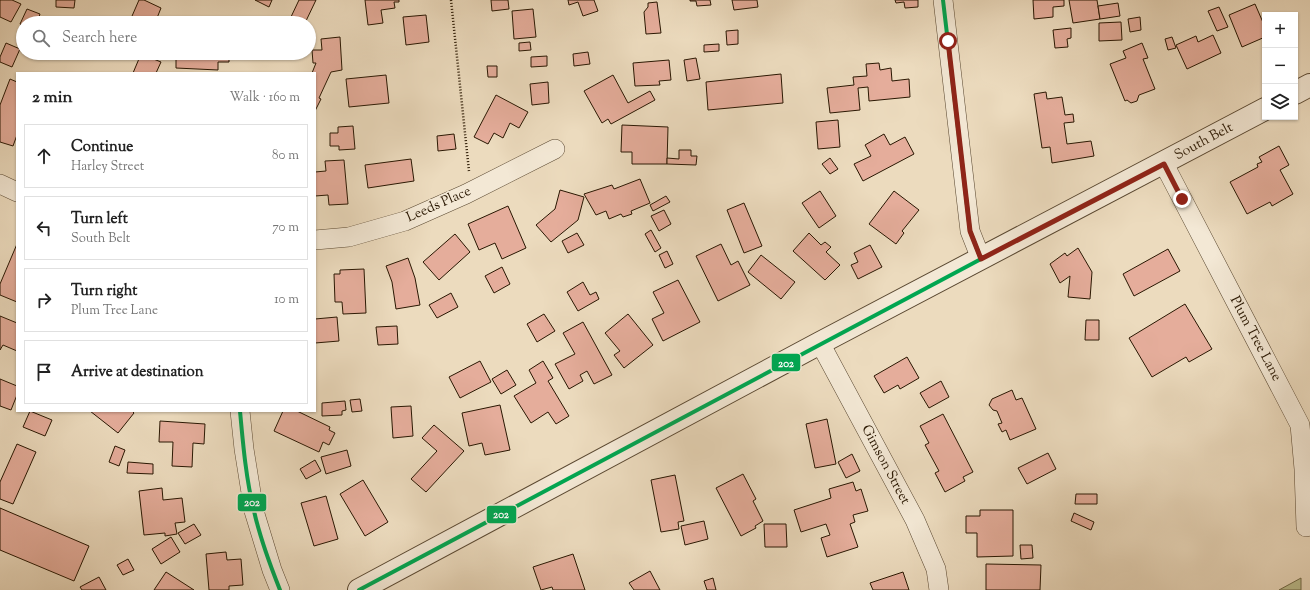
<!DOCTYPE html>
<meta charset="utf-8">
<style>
:root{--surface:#fff;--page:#f2f2f2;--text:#222;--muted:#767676;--line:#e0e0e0}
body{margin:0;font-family:"Sorts Mill Goudy",serif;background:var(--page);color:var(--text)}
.controls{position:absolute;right:12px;top:12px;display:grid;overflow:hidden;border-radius:0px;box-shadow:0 1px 3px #0004}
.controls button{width:36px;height:36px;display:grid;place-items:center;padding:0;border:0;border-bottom:1px solid var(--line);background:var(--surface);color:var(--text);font:20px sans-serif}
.stop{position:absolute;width:12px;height:12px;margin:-9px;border:3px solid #8f2418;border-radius:50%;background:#fff}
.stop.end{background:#8f2418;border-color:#fff;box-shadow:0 1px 4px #0008}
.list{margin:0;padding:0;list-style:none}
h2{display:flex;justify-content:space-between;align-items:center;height:52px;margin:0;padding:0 16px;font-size:17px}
h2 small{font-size:13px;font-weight:400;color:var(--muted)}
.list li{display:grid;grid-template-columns:26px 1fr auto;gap:12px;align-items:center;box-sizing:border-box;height:64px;margin:0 8px 8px;padding:0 8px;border:1px solid var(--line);border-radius:0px}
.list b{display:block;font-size:15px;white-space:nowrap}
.list p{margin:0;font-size:13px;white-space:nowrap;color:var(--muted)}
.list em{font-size:13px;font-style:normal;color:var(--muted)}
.icon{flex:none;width:22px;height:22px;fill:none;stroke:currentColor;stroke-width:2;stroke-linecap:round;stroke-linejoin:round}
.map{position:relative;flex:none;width:1310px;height:590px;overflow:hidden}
.search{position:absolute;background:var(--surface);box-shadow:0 1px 3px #0004;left:16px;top:16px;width:300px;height:44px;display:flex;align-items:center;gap:10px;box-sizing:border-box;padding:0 14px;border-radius:22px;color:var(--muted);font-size:15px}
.panel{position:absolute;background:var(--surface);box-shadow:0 1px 3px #0004;left:16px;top:72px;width:300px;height:340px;border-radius:0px}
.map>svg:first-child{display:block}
.green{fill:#bcbe8e;stroke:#726a48}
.building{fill:#e5ad9b;stroke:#291702}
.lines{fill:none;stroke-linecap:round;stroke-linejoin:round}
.minor-casing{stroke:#5a4831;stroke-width:20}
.tertiary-casing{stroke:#5a4831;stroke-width:24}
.path{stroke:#291702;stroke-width:2.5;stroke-dasharray:1 2;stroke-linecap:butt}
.minor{stroke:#f3e8d5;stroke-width:19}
.tertiary{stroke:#f3e8d5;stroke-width:22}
.bus-1-casing{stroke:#f3e8d5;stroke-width:7}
.bus-1{stroke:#00a651;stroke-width:4}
.route{stroke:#8f2418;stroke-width:5}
.labels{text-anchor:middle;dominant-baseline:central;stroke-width:3;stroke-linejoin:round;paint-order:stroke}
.street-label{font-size:14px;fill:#291702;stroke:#f3e8d5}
.line-badge{stroke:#f3e8d5;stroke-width:1.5}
.badge-label{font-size:11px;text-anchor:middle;font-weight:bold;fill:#fff}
</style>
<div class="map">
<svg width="1310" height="590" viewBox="0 0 1310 590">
<rect width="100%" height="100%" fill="#ecdbbe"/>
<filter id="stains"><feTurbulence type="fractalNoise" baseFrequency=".005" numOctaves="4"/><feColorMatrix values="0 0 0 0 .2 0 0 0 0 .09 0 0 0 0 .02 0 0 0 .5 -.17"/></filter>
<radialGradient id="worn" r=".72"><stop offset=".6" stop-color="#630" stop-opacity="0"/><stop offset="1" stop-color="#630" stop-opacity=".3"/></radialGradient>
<path class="green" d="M1301,578V590H1279Z"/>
<g class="building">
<path d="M0,0H12L21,4L11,22L0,17Z"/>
<path d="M56,0H75L74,8L56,7Z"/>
<path d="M139,0H144L161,8L155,23H129Z"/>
<path d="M255,0H272L269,7Z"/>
<path d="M299,0H316L305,23H299L290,19Z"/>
<path d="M365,0H399V2H394L395,8L381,10L383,23L368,25Z"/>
<path d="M491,0H508L509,9L492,11Z"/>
<path d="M568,0H594L598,11L583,16L578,2L569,5Z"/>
<path d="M690,0H710L711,5L697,6L696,1H690Z"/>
<path d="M732,0H757L758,7L734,10Z"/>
<path d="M895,0H918V7L905,8L904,2L896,3Z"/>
<path d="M1033,0H1064V6L1053,7V17L1034,19Z"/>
<path d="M1069,0H1097L1100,19L1073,23Z"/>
<path d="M657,2L661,33L646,34L644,12L648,7V3Z"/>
<path d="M1118,3L1120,16L1100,19L1098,6Z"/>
<path d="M1255,4L1265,27V37L1242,47L1229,15Z"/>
<path d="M1219,7L1228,27L1217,31L1208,11Z"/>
<path d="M27,9L40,14L37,23H23V26L20,24Z"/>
<path d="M533,9L536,37L514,39L512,11Z"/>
<path d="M426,15L429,42L406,45L403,17Z"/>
<path d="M1140,17L1141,30L1130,32L1128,19Z"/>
<path d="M1121,22L1122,40L1099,41V23Z"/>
<path d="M1071,28V38L1067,39L1068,47L1055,48L1053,30Z"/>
<path d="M738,30V44L727,45L726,31Z"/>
<path d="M1213,35L1221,53L1187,69L1176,45L1196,36L1198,42Z"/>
<path d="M340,37L342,70L331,72L319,98L321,99L315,111V73H312L316,63H313L312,50H322L321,39Z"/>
<path d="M1172,37L1176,48L1168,50L1165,39Z"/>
<path d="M530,42L531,50L519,51V43Z"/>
<path d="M6,43L20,49L12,67L0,62V57Z"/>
<path d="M1142,43L1148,58L1143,59L1155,89L1139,95L1137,101L1131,103L1127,100L1125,101L1110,64L1126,58L1123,51Z"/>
<path d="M719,44V51L704,52V45Z"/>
<path d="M588,52L590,64L574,66L573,54Z"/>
<path d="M176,53H229V62H218V70L176,68Z"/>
<path d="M141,54L161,62L156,73H133Z"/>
<path d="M547,56V66L531,67V57Z"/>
<path d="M696,58L700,79L687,81L684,60Z"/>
<path d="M669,60L671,80L659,81L660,85L635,86L633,63Z"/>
<path d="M879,63L880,70L891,68L892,81L909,79L910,97L869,101L868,87L858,88L860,110L830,113L827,88L854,85L853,77L867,76L866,64Z"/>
<path d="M487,66H497V77H488Z"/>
<path d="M781,74L783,103L708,110L706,82Z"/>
<path d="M386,75L389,103L349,107L346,79Z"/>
<path d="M613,75L628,103L650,91L655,100L611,124L608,119L602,123L584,91Z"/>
<path d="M10,79L17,82V135L13,146L0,142V105Z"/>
<path d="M548,82L549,103L532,105L530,84Z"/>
<path d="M1046,92L1047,99L1062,97L1065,115L1073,114L1074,122L1064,123L1067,144L1091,141L1094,156L1052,163L1050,147L1042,148L1034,94Z"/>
<path d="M496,95L528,112L519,128L510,123L503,138L494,133L488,144L474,137Z"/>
<path d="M838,120L840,147L818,149L816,122Z"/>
<path d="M622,125L668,127L667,164H632V152H621Z"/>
<path d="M353,126L355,149L339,150V146H330V133H338V127Z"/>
<path d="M454,134L456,149L438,151L437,136Z"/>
<path d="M884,134L890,145L905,137L914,154L863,181L854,164L871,156L865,145Z"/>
<path d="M1279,146L1289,165L1280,170L1293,194L1272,206L1270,202L1247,214L1230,182L1258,167L1257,164L1262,162L1259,157Z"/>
<path d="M679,150H691V156H697L696,165L667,164V158L679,159Z"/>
<path d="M830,158L838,169L830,174L822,164Z"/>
<path d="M411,159L414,181L368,188L365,165Z"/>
<path d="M344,160L348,204L329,205L328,195L315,196V172L326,171L325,161Z"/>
<path d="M640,179L650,203L631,211L632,214L623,217L621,214L609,219L606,211L596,215L584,194L612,185L614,189Z"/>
<path d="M560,190L584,197L578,220L551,242L536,225L555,209Z"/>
<path d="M820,191L836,216L819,228L802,203Z"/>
<path d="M894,191L919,210L902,231L904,233L896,244L869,224Z"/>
<path d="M666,196L670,202L653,211L650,205Z"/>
<path d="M744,203L762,246L744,253L727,210Z"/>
<path d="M508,206L526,248L502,259L495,243L479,250L468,224Z"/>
<path d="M664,210L671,224L659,231L651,216Z"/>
<path d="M651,230L661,248L655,252L645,234Z"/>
<path d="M577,233L584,245L568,253L562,241Z"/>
<path d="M809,233L821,245L825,242L831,247L826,252L840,265L825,280L793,251Z"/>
<path d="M455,234L470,252L439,280L423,262Z"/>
<path d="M17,244V302L0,295V284Z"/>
<path d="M721,244L731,265L738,261L750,285L718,301L696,256Z"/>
<path d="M870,245L882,267L858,279L851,265L858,262L854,253Z"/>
<path d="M1078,248L1092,272L1090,299L1068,297L1070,276L1060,283L1050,264L1065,253L1067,256Z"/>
<path d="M1168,249L1180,271L1134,296L1123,274Z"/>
<path d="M667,251L673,264L665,268L659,255Z"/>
<path d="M761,255L795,282L781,299L748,272Z"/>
<path d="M408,258L415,278L420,305L396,309L392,282L386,266Z"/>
<path d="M502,267L510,284L494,293L485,276Z"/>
<path d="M364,269L366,313L343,314L342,302H335L334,274H340V270Z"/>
<path d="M678,280L700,322L663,341L652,319L664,313L653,292Z"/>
<path d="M583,282L590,295L596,292L599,299L578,311L567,292Z"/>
<path d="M451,293L458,307L437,318L429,305Z"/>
<path d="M1185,304L1212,349L1189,362L1186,357L1152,377L1129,338Z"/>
<path d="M544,314L555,331L537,342L527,324Z"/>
<path d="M628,314L653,345L624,368L614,355L620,351L605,333Z"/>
<path d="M0,316L17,323V351L3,345L0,350Z"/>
<path d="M337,317L339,341L315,343V319Z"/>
<path d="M1086,320H1099V340H1085Z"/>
<path d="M583,322L612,375L594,384L587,371L580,375L583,381L569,389L555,364L575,354L563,333Z"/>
<path d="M397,326L398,344L378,345L376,327Z"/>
<path d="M907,357L919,378L900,389L898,385L884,393L874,376Z"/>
<path d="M480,361L491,382L460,398L449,377Z"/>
<path d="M543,361L553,378L548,381L569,416L556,424L548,412L531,423L514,396L536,383L529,370Z"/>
<path d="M507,370L516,385L501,394L492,379Z"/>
<path d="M0,379L17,386V395L11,410L0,406Z"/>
<path d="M941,381L949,397L929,408L920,393Z"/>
<path d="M1012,390L1016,400L1022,398L1036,429L1010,440L1006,430L1002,432L998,424L1002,423L997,411L993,410L989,405L992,399Z"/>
<path d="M360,399L362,411L352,412L350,400Z"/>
<path d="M345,401L346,410L342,411V415L322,416V403Z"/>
<path d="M500,405L510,450L485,455L482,443L469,446L462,413Z"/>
<path d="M411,406L413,436L393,438L391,407Z"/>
<path d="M30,411L52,420L45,436L23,427Z"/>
<path d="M90,411H132L134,413L118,433Z"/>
<path d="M283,411H297L330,427L329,430L335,433L329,445L323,442L319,452L274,431Z"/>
<path d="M943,414L973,472L963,477L965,481L945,492L935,473L939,471L925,445L929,443L920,426Z"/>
<path d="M827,419L836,464L815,468L806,424Z"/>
<path d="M160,421L205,424L204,444L193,443L192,467L172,466L173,442H159Z"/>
<path d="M434,425L464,451L426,492L411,479L437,451L422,438Z"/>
<path d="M17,444L36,452L13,504L0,499V482Z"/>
<path d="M115,446L125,450L119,466L109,462Z"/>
<path d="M347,450L351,466L326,474L321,457Z"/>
<path d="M1048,453L1056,469L1027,484L1018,468Z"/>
<path d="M852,454L860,471L846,478L838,462Z"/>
<path d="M315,460L321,471L306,479L300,469Z"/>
<path d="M128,462L153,464V474L127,473Z"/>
<path d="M743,474L756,499L753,501L763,521L755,526L756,528L741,536L716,488Z"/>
<path d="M675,475L684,521L678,522L679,529L661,532L651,480Z"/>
<path d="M363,480L388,522L365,536L340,494Z"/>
<path d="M853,482L856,491L861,489L868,511L853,515L855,522L850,524L858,547L827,557L821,538L830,535L826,524L801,532L794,510L831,498L829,489Z"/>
<path d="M162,488L163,500L182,498L185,522L175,523L177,534L165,536V533L144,535L139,491Z"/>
<path d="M1076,494H1097V504H1075Z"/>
<path d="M326,496L338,539L314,546L301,503Z"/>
<path d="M0,508L89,546L74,581L0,550Z"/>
<path d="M980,510H1013V556L977,557V533H966V516H980Z"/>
<path d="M1074,513L1094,522L1091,530L1071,521Z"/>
<path d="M704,521L708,539L685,545L681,526Z"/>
<path d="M194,524L201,535L185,544L178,533Z"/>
<path d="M764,524H786L787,547H765Z"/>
<path d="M171,537L180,552L161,564L152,549Z"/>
<path d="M1020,545H1032L1033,558L1021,559Z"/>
<path d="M226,552L227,560L241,559L243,585L229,586V590H209L206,554Z"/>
<path d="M573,554L585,590H553L552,587L541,590L533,567Z"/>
<path d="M128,559L134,570L123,575L117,565Z"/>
<path d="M986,564L1041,565L1040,590H986Z"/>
<path d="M650,571L660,590H634L629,583Z"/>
<path d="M166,572L194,590H154Z"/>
<path d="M903,572L909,590H873L870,583Z"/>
<path d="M99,577L106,590H82L80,587Z"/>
<path d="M713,578L716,590H707L704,581Z"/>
</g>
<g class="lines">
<defs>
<g id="minor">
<path d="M943,0L970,231L981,259"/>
<path d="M1164,164L1300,425L1304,469L1306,527"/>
<path d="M0,184L17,192"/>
<path d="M315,240L349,237L405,221L466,194L555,149"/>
<path d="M820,343L915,520L936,569L939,590"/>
<path d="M240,411L244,449L254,511L272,570L280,590"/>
</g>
<g id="tertiary">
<path d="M1295,93L1310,85"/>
<path d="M359,590L820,343L1265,109"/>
</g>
</defs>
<use href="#minor" class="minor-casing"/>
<use href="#tertiary" class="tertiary-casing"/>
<path class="path" d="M451,0L469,171"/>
<use href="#minor" class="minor"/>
<use href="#tertiary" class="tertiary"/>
<defs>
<g id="bus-1">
<path d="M240,411C243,444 246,479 254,511C260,538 270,565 280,590"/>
<path d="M359,590L981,259L970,231L943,0"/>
</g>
</defs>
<use href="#bus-1" class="bus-1-casing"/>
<use href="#bus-1" class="bus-1"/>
</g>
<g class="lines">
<path class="route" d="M948,41L970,231L981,259L1164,164L1182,199"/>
</g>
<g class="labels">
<g class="street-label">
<text transform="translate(1204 142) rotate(-28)">South Belt</text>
<text transform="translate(439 205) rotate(-24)">Leeds Place</text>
<text transform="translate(1255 339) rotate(62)">Plum Tree Lane</text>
<text transform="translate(885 465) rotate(62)">Gimson Street</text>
</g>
</g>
<g class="line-badge">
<rect x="771" y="353" width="30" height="19" rx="4" fill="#00a651"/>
<rect x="237" y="493" width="30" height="19" rx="4" fill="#00a651"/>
<rect x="486" y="505" width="31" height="19" rx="4" fill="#00a651"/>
</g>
<g class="badge-label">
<text x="786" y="367">202</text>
<text x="252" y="506">202</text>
<text x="501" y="518">202</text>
</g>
<rect width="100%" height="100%" filter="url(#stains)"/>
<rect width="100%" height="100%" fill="url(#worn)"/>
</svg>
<div class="controls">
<button>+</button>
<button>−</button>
<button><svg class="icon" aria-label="layers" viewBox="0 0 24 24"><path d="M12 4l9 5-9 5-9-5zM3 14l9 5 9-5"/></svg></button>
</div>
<div class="stop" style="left:948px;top:41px"></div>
<div class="stop end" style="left:1182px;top:199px"></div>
<div class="search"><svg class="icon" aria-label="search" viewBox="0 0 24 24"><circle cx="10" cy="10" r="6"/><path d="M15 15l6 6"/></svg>Search here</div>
<section class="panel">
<h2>2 min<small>Walk · 160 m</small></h2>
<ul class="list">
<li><svg class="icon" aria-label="ahead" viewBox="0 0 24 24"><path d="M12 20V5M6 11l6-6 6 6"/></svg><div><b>Continue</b><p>Harley Street</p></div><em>80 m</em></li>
<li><svg class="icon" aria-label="left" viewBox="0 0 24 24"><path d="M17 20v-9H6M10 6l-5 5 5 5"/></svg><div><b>Turn left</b><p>South Belt</p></div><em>70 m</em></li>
<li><svg class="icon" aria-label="right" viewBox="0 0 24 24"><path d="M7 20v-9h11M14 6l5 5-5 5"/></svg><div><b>Turn right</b><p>Plum Tree Lane</p></div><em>10 m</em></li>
<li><svg class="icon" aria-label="arrive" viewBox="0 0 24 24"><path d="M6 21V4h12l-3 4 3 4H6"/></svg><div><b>Arrive at destination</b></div></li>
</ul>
</section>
</div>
